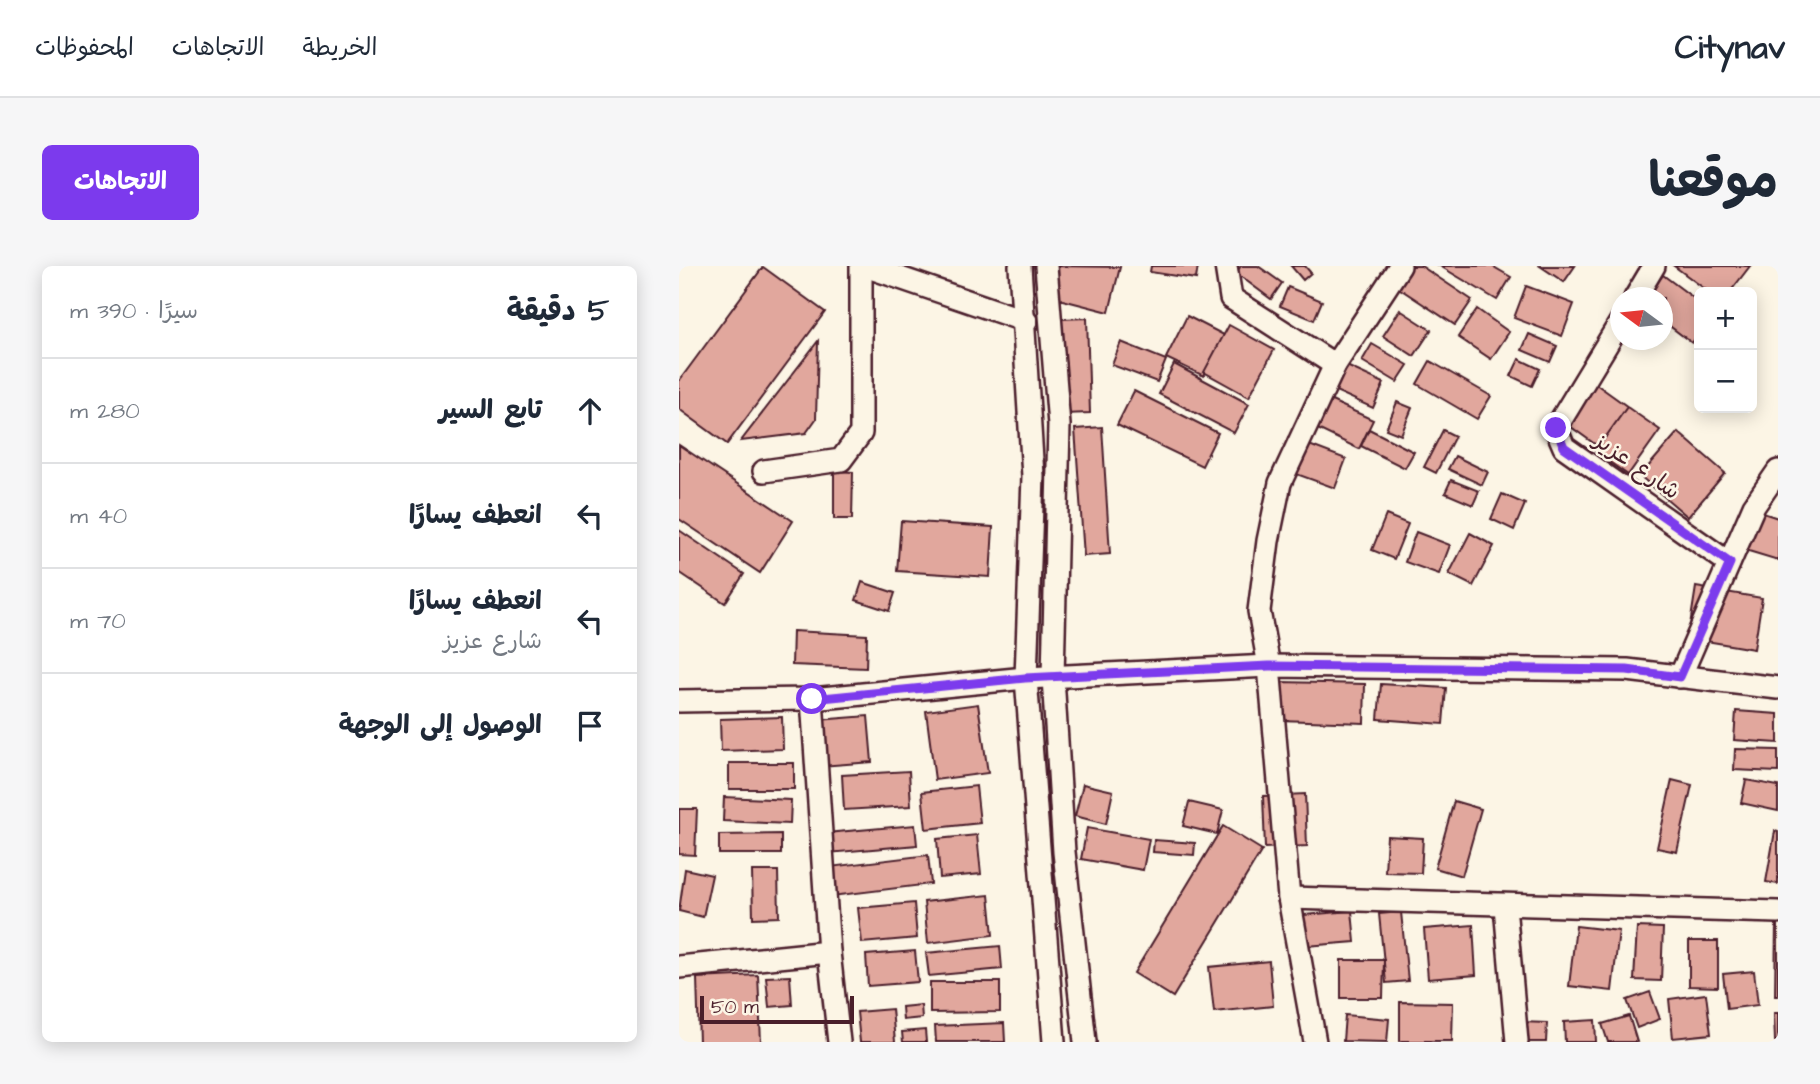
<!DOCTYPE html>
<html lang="ar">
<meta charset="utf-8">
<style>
:root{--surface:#fff;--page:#f6f6f7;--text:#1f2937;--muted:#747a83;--line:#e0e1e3;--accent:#7c3aed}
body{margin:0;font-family:"Architects Daughter","Playpen Sans Arabic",sans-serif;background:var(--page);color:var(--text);direction:rtl}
.controls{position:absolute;right:21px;top:21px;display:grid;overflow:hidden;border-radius:10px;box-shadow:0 4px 18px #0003}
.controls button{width:63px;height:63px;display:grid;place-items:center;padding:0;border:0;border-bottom:2px solid var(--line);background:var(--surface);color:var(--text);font:35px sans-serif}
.compass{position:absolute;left:931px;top:21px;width:63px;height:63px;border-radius:50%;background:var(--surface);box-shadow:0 4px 18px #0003;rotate:285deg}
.scale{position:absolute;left:21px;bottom:18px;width:154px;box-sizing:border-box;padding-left:7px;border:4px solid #4a1f2b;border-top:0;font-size:19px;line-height:24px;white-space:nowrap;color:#4a1f2b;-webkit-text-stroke:5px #fcf5e5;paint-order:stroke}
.stop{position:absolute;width:21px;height:21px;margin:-16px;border:5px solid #7c3aed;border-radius:50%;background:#fff}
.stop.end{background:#7c3aed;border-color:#fff;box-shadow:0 2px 7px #0008}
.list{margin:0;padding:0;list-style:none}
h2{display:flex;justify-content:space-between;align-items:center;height:91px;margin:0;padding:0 28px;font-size:30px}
h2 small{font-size:23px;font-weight:400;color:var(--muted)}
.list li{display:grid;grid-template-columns:46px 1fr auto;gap:21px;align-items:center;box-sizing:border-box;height:105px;padding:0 28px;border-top:2px solid var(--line)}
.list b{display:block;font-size:26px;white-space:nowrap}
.list p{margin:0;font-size:23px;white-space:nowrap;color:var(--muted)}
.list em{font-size:23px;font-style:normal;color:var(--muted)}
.icon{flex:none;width:38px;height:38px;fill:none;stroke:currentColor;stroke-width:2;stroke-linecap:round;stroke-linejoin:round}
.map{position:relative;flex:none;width:1099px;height:776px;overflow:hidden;direction:ltr;border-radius:10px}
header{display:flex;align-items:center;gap:42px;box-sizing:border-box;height:98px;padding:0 35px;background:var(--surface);border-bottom:2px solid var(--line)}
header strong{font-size:33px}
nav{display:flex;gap:38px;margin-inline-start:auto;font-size:24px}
.intro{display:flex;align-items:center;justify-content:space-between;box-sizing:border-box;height:168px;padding:0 42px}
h1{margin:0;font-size:49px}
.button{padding:18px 32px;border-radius:10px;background:var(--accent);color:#fff;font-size:24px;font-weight:700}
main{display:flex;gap:42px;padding:0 42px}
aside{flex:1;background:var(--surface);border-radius:10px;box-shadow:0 4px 18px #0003}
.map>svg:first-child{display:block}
.building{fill:#e1a79d;stroke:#4a1f2b;stroke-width:2}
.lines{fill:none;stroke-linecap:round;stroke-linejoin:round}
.street-casing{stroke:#4a1f2b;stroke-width:26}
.street{stroke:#fcf5e5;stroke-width:21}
.route{stroke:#7c3aed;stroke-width:9}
.labels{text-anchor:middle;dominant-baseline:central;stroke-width:5;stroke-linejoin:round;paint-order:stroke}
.street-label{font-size:23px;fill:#4a1f2b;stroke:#fcf5e5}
</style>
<header>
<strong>Citynav</strong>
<nav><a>الخريطة</a><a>الاتجاهات</a><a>المحفوظات</a></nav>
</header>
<div class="intro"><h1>موقعنا</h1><a class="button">الاتجاهات</a></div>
<main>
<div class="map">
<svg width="1099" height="776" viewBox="0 0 1099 776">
<rect width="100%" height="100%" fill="#fcf5e5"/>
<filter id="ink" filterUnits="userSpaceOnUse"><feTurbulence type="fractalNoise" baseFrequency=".0143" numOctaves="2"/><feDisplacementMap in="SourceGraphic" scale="14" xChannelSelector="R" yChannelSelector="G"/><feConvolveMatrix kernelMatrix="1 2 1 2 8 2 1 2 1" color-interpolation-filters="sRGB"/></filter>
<g filter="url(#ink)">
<g class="building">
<path d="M375,0L441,1L430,46L368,30Z"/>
<path d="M472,0H519L517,13L471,6Z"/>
<path d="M562,0H579L603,17L592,33L557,7Z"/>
<path d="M612,0H626L632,7L624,14Z"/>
<path d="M719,0H742L793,34L776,59L709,15Z"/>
<path d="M761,0H813L832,11L818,34Z"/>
<path d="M861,0H896L885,16Z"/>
<path d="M995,0H1071L1051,26H1030Z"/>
<path d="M84,1L146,46L48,178L0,143V115Z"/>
<path d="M984,9L1020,36V67L1013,77L984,55V32H967Z"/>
<path d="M847,20L895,38L883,70L835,52Z"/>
<path d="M609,21L643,35L635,54L601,40Z"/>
<path d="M798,43L830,66L812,93L779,71Z"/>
<path d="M721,44L752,64L735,90L704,70Z"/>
<path d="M508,50L545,69L525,110L487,92Z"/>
<path d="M408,52L411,147L384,148L382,53Z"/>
<path d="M550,59L595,84L570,131L525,106Z"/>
<path d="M850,68L878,80L871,96L843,84Z"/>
<path d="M139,75L137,153L127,167L62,175Z"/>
<path d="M442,76L487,94L478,116L433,99Z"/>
<path d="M693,78L729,99L718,116L683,95Z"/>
<path d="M650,92L705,117L694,142L639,117Z"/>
<path d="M840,93L861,103L853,120L832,110Z"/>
<path d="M751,95L812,130L798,153L738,118Z"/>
<path d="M495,98L570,138L555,167L480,128Z"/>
<path d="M910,113L949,141L920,181L881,153Z"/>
<path d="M455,125L539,167L523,200L438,159Z"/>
<path d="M633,126L694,154L680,183L620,154Z"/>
<path d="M718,136L733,142L722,169L707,163Z"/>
<path d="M948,141L981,164L949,209L916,186Z"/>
<path d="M423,161L431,288L405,290L396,163Z"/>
<path d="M690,163L735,186L726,202L682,180Z"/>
<path d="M764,164L776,170L757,207L745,201Z"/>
<path d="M999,166L1046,207L1009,251L961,210Z"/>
<path d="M609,171L667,193L656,222L598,201Z"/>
<path d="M0,179L114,255L81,307L0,253Z"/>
<path d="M776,190L809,206L803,219L769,203Z"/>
<path d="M155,205L174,206L173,253H155Z"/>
<path d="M772,214L800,225L794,239L766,227Z"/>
<path d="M823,228L846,238L835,264L812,253Z"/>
<path d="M1075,244L1099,252V294L1063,283Z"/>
<path d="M707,249L729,258L715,293L693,284Z"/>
<path d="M222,255L314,261L311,311L218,305Z"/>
<path d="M0,264L65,308L46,337L0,306Z"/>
<path d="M737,266L771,279L760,308L726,296Z"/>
<path d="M791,267L815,280L794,320L770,308Z"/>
<path d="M183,316L216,327L210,345L177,334Z"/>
<path d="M1017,321L1083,332L1075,383L1009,372Z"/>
<path d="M114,365L188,369L187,402L113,399Z"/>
<path d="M602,416L686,418L685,457L601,454Z"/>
<path d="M702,418L767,422L764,458L699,453Z"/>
<path d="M299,438L309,507L256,514L247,445Z"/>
<path d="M1057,445L1099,448V477L1055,474Z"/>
<path d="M189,450L193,496L142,500L139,454Z"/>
<path d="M103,451L104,483L42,485L41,453Z"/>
<path d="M1056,483L1099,484V506L1055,504Z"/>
<rect x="50" y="497" width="65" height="26"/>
<path d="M230,505L232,540L165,544L163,509Z"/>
<path d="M993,514L1013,519L998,586L978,582Z"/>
<path d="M1067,514L1099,520V545L1062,537Z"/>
<path d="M404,518L434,525L427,558L396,550Z"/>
<path d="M297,520L301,557L247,563L243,526Z"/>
<path d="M626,528L628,580L586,582L584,530Z"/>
<path d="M45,531L112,534L111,558L44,555Z"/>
<path d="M775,535L802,543L783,610L756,602Z"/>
<path d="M510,536L544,544L538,568L504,560Z"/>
<path d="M0,543H18L16,589L0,588Z"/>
<path d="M236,559L238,579L149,587L147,567Z"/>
<path d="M544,560L583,584L494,731L455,707Z"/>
<path d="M408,562L470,573L464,604L402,593Z"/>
<path d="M1096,565L1099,566V618L1087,616Z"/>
<path d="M102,568V588H40V569Z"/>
<path d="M298,569L302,608L261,612L258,573Z"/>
<path d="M708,570L744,572L742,607L706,606Z"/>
<path d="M475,574L516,577L515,589L474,586Z"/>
<path d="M249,589L252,618L153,630L150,601Z"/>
<path d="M6,603L33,609L24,651L0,645Z"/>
<path d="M73,605H99L100,651L74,652Z"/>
<path d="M310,629L314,669L249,677L245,636Z"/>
<path d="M235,637L238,672L183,677L179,642Z"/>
<path d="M673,645L676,676L615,681L613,650Z"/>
<path d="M722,646L729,715L707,717L700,648Z"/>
<path d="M1097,655L1099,656V730H1096Z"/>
<path d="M794,659L797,709L749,713L745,663Z"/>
<path d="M897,660L940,665L933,725L890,720Z"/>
<path d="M958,661L984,662L982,715L955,714Z"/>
<path d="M1010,675H1039V721L1010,720Z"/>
<path d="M321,680L323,703L250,710L247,687Z"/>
<path d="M236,685L239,716L189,720L187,689Z"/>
<path d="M662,694H705L704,732H662Z"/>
<path d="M590,695L594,740L535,746L530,701Z"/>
<path d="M1075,705L1079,739L1048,743L1044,708Z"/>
<path d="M79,709L82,776H20L18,712Z"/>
<path d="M111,710L113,739L90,741L87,711Z"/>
<path d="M251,716H321V746L251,747Z"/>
<path d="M971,726L981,753L958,762L948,734Z"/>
<path d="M1027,728L1032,768L994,772L990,733Z"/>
<path d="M721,736L774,737L773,775H721Z"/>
<path d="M242,739L243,752L224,754L223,741Z"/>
<path d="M213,743L216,776H181L178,746Z"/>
<path d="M1095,747H1099V775H1096Z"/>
<path d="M666,749L710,753L708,776L664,775Z"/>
<path d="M950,750L958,776H929L923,758Z"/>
<path d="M916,754L917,776H886L885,756Z"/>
<path d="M842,756L868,757L867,776H841Z"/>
<path d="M325,757L326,776H257L256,760Z"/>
<path d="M246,764L247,776H224L223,766Z"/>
</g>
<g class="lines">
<defs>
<g id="street">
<path d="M186,0L347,55"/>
<path d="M341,0L354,210L347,412L375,776"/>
<path d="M367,0L380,159L374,411L385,586L406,776"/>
<path d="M547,0L552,32L656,99"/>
<path d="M956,32L975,0"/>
<path d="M942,55L877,162L885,181L1050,297"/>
<path d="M85,205L162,194L182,167V0"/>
<path d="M1001,411L1075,240L1099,205"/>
<path d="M133,433L150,686L160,776"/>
<path d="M0,435L133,433L347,412L590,400L948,404L1099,422"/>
<path d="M610,632L1099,646"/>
<path d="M826,640L838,776"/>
<path d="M0,701L150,686"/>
<path d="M636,776L610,632L590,400L580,345L589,275L601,217L656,99L721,0"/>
</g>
</defs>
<use href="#street" class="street-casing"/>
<use href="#street" class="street"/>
</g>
</g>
<g class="lines" filter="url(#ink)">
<path class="route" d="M133,433L346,412L590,400L948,404L1001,411L1051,297L885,181L877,162"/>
</g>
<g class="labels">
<g class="street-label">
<text transform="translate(958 200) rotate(35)">شارع عزيز</text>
</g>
</g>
</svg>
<div class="controls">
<button>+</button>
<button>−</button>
</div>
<svg class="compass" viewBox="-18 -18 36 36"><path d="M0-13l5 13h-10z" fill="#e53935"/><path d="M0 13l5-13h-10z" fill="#747a83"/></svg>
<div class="scale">50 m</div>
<div class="stop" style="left:133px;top:433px"></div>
<div class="stop end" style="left:877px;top:162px"></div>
</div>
<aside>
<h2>5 دقيقة<small>سيرًا · 390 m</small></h2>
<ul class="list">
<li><svg class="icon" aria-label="ahead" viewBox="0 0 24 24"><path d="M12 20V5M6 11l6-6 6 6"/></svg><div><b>تابع السير</b></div><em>280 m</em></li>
<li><svg class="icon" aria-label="left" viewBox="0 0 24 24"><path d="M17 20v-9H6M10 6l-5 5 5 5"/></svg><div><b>انعطف يسارًا</b></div><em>40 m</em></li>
<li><svg class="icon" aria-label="left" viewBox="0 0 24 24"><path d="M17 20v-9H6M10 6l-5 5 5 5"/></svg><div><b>انعطف يسارًا</b><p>شارع عزيز</p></div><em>70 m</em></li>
<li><svg class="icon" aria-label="arrive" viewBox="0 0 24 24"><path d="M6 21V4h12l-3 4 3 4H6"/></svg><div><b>الوصول إلى الوجهة</b></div></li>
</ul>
</aside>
</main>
